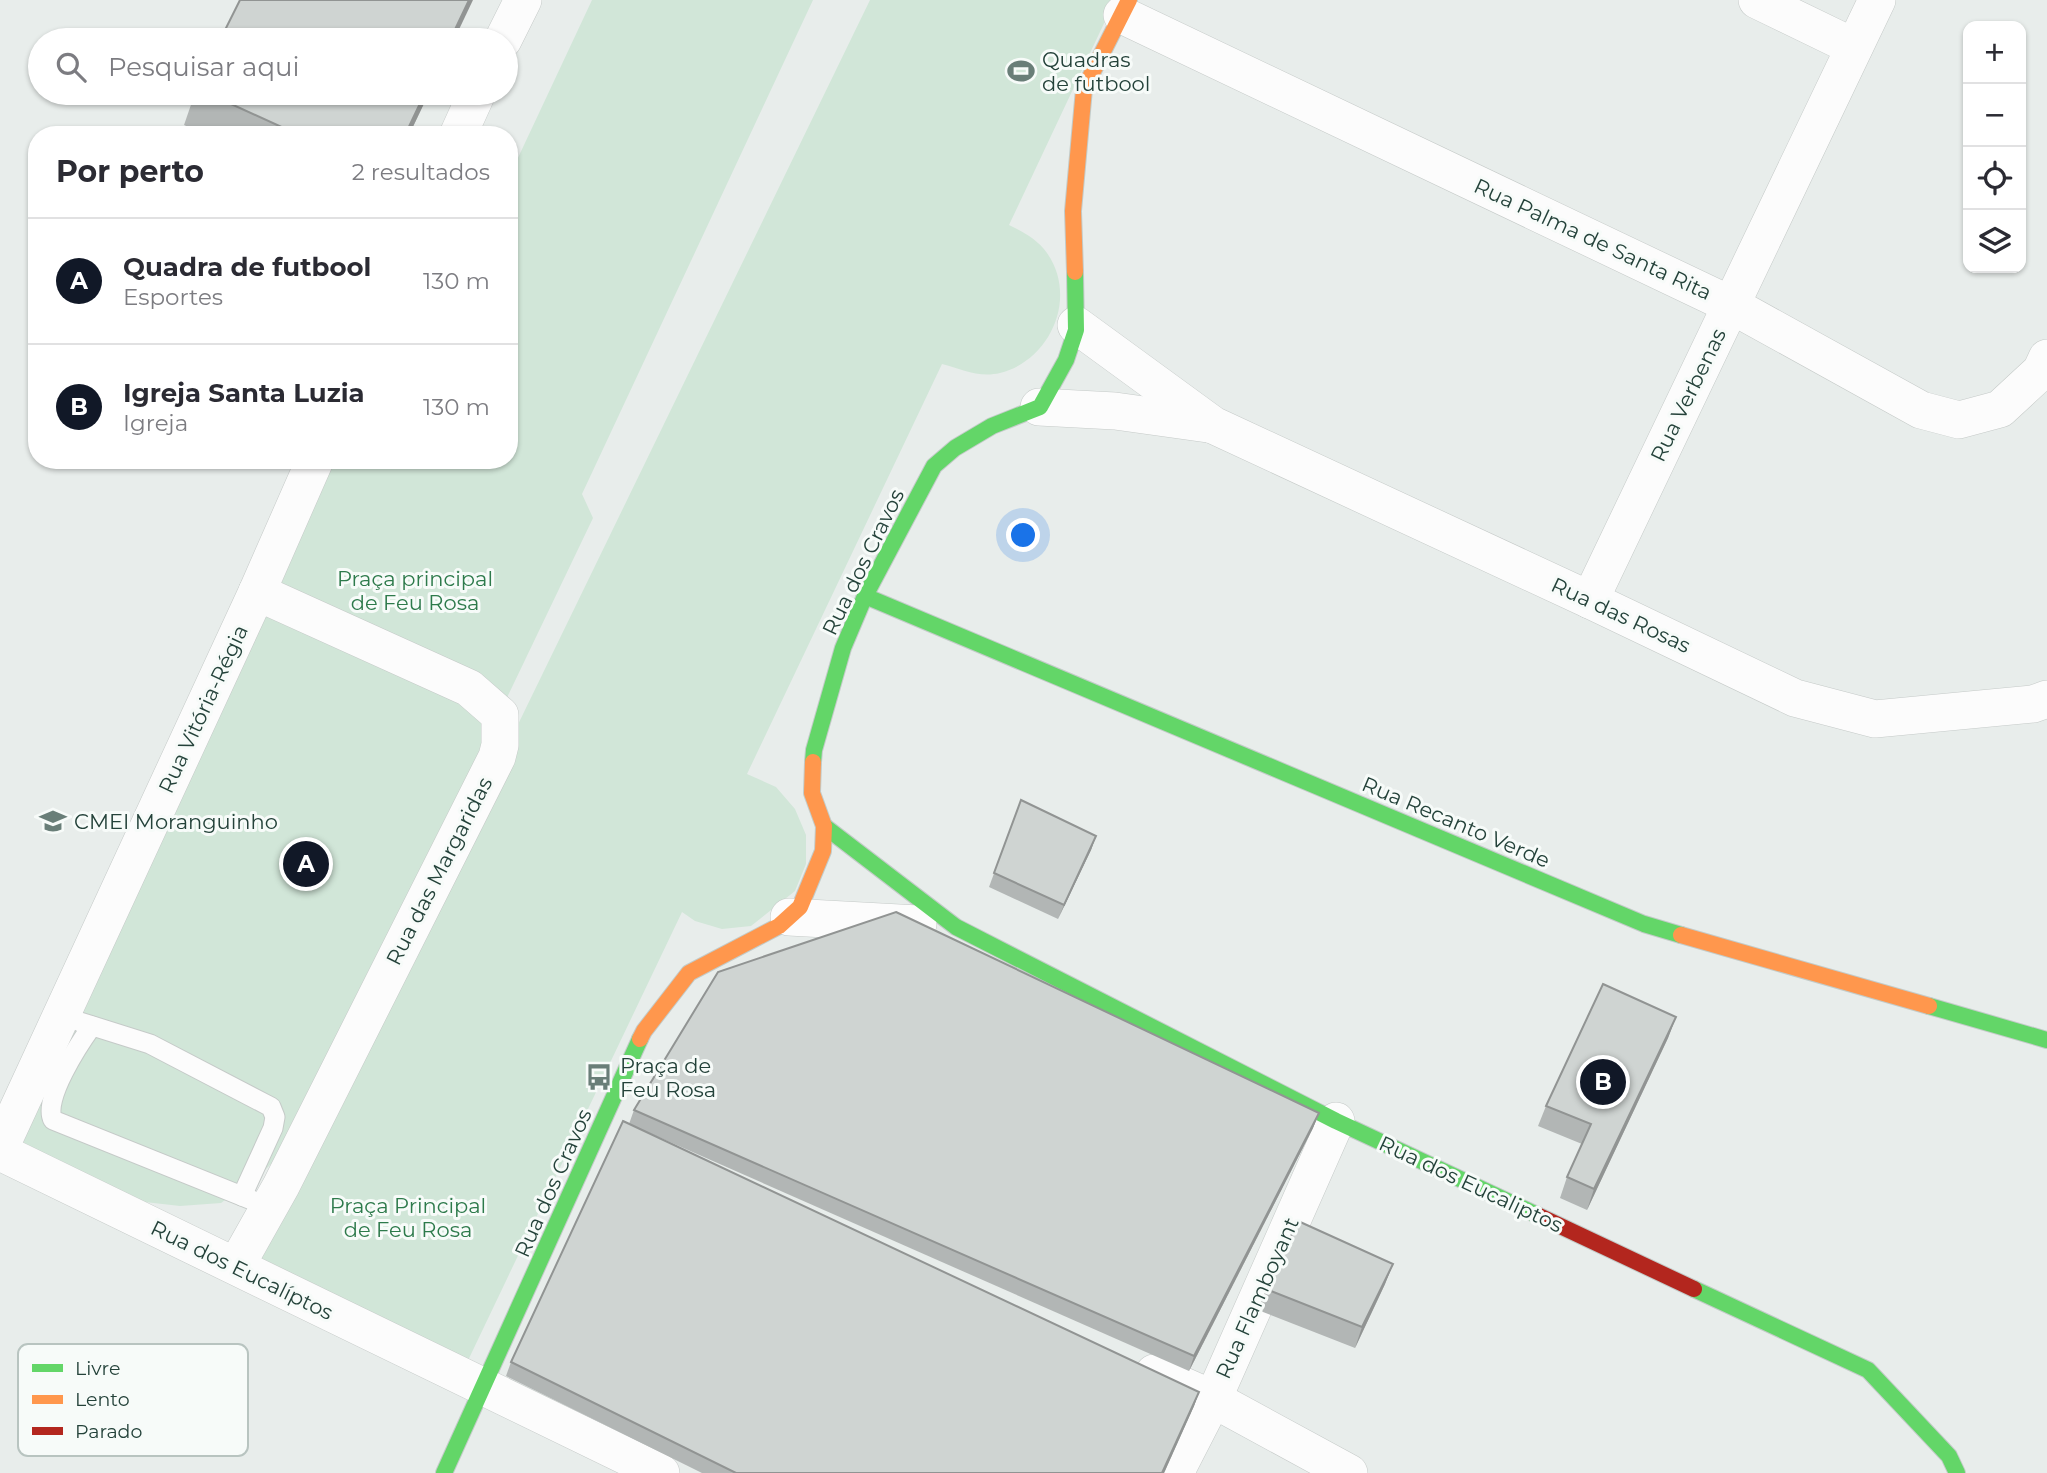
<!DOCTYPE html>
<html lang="pt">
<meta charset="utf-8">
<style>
:root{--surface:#fff;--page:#f2f2f3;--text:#2b2b33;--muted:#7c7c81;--line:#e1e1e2;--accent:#111827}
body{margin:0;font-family:Montserrat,sans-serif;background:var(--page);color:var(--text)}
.controls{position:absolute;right:21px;top:21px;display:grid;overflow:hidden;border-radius:14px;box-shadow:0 2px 5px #0004}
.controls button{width:63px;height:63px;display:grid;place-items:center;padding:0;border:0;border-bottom:2px solid var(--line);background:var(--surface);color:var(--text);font:35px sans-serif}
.you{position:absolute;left:1024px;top:536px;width:24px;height:24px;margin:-18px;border:5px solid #fff;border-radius:50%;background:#1a73e8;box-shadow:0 0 0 10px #1a73e833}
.badge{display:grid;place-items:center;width:46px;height:46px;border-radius:50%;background:var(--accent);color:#fff;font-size:23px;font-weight:700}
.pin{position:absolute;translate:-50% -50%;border:4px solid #fff;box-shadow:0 2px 7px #0006}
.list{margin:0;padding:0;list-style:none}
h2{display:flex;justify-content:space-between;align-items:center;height:91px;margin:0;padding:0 28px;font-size:30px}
h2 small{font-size:23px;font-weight:400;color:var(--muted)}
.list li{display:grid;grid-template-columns:46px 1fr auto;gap:21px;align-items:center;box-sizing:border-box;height:126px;padding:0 28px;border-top:2px solid var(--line)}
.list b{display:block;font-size:26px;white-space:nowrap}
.list p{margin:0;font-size:23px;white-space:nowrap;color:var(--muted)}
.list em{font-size:23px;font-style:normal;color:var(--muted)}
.icon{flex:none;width:38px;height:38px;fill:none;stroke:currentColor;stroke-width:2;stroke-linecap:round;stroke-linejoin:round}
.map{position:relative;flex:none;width:2047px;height:1473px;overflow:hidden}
.search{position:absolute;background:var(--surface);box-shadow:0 2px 5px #0004;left:28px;top:28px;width:490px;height:77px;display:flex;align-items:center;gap:18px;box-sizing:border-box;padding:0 24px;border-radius:38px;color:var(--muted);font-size:26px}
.panel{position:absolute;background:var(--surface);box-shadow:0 2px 5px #0004;left:28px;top:126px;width:490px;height:343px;border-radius:28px}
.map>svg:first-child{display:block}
.green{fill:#d1e6d8}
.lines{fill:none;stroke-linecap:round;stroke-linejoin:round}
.lane-casing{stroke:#c5cac8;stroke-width:21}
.street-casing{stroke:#c5cac8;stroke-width:38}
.fast-casing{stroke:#c3cbc8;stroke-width:18}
.slow-casing{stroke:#c3cbc8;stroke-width:18}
.jam-casing{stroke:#c3cbc8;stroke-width:18}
.lane{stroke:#fcfcfc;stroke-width:19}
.street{stroke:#fcfcfc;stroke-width:37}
.fast{stroke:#63d668;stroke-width:16}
.slow{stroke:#ff974d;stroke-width:16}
.jam{stroke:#b3261e;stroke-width:16}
.wall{fill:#b2b6b5}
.shaded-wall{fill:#919493}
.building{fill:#cfd4d2;stroke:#919493;stroke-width:2}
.labels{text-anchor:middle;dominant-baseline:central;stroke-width:6;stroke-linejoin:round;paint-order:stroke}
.poi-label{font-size:21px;fill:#24423a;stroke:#f7fbf9;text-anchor:start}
.street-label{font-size:21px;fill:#24423a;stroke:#f7fbf9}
.park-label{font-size:21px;fill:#2d7a4b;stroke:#f7fbf9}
.key{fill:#f7fbf9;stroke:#b8c4c0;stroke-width:2}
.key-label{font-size:19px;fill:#24423a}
</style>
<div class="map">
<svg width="2047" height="1473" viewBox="0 0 2047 1473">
<rect width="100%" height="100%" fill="#e8edeb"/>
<g class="green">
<path d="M592,0H813L582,494L593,518L295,1140L263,1172L221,1203L180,1206L145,1202L15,1141L334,460H509V177Z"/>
<path d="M870,0H1115L1009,225C1023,232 1037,239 1047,253C1078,297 1051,360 1000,373C979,378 961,369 942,364L747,774L776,787L795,809L806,835V864L795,891L751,926L722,929L695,921L682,912L462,1373L251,1274Z"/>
</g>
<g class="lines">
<defs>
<g id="lane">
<path d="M80,1022L150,1044L271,1107L275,1117L273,1128L242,1196"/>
<path d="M92,1026C79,1044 42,1100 53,1120L269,1207"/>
</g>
<g id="street">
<path d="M1757,0L1854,47"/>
<path d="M1122,15L1731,305L1921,410L1959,420L2000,409L2041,371L2047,358"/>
<path d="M503,40L523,0"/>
<path d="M458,135L477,93"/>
<path d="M1076,325L1213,425L1590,600L1795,698L1875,719L2033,704L2047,699"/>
<path d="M1039,407L1115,411L1208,424"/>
<path d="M1590,600L1877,0"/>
<path d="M789,917L918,924"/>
<path d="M0,1148L257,592L315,460"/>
<path d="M0,1152L661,1473"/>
<path d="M236,1266L281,1186L497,757L500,745V715L469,688L257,592"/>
<path d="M1154,1373L1213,1399L1349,1473"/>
<path d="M1175,1473L1213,1399L1336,1121"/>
</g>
<g id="fast">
<path d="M865,596L1644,924L1681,935"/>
<path d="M813,762L814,750L843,648L865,596L934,466L955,448L992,426L1040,407L1066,360L1076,330L1075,272"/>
<path d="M824,826L956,927L1336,1121L1537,1215"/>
<path d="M1929,1006L2047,1040"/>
<path d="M1694,1289L1868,1370L1949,1456L1957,1473"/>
<path d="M444,1473L640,1039"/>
</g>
<g id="slow">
<path d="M1075,272L1073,211L1084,89L1129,0"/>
<path d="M1681,935L1929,1006"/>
<path d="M640,1039L644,1031L689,973L779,926L800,907L823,851L824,826L812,793L813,762"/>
</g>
<path id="jam" d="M1537,1215L1694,1289"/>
</defs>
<use href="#lane" class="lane-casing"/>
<use href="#street" class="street-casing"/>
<use href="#fast" class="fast-casing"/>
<use href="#slow" class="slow-casing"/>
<use href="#jam" class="jam-casing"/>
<use href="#lane" class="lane"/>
<use href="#street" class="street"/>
<use href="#fast" class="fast"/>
<use href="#slow" class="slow"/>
<use href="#jam" class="jam"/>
</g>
<g class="wall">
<path d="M195,93H429L409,135H206L184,125Z"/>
<path d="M1021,800L1096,836L1091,850L1058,919L989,887Z"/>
<path d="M1676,1017L1668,1038L1587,1210L1560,1198L1567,1177L1582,1144L1538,1126L1546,1106Z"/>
<path d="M634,1110L1319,1113L1313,1128L1189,1371L629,1124Z"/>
<path d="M1393,1264L1385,1284L1355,1348L1258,1310L1266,1289Z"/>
<path d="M511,1362L1199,1392L1194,1406L1164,1473H702L506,1376Z"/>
</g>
<g class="shaded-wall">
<path d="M469,0H473L454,40H450Z"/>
<path d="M425,93H429L409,135H405Z"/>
<path d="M1096,836L1091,850L1058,919L1064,905Z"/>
<path d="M1676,1017L1668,1038L1587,1210L1594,1189Z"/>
<path d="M1319,1113L1313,1128L1189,1371L1194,1356Z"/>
<path d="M1393,1264L1385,1284L1355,1348L1362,1327Z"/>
<path d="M1199,1392L1194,1406L1164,1473H1162Z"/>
</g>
<g class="building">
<path d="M240,0H469L450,40H220Z"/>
<path d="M207,93H425L405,135H299Z"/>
<path d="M1021,800L1096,836L1064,905L994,873Z"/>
<path d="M896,912L1319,1113L1194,1356L634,1110L718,972Z"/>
<path d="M1603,984L1676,1017L1594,1189L1567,1177L1591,1124L1546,1106Z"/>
<path d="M623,1121L1199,1392L1162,1473H736L511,1362Z"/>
<path d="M1298,1221L1393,1264L1362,1327L1266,1289Z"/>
</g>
<defs>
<symbol id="stadium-bare" viewBox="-9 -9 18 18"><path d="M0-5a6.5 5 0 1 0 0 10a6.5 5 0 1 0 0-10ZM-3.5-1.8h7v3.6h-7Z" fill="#697e78" stroke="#f7fbf9" stroke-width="2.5" paint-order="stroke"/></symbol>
<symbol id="school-bare" viewBox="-9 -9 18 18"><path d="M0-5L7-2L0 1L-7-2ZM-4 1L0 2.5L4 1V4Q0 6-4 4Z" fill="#697e78" stroke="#f7fbf9" stroke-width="2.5" paint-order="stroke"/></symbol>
<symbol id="bus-bare" viewBox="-9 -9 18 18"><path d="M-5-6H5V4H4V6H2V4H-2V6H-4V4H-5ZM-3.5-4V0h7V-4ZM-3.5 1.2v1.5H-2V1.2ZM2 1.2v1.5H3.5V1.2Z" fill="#697e78" stroke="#f7fbf9" stroke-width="2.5" paint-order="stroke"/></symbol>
</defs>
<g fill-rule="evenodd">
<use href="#stadium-bare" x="1002" y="52" width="38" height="38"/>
<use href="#school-bare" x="34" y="802" width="38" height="38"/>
<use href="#bus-bare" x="580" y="1058" width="38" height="38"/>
</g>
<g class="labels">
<g class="poi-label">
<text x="1042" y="59">Quadras<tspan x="1042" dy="24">de futbool</tspan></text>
<text x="74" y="821">CMEI Moranguinho</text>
<text x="620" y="1065">Praça de<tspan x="620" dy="24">Feu Rosa</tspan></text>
</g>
<g class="street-label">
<text transform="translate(1593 239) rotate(25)">Rua Palma de Santa Rita</text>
<text transform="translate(1688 395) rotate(-64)">Rua Verbenas</text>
<text transform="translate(863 562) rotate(-64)">Rua dos Cravos</text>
<text transform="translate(1621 615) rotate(25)">Rua das Rosas</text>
<text transform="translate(203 709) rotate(-65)">Rua Vitória-Régia</text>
<text transform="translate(1456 822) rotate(23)">Rua Recanto Verde</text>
<text transform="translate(439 871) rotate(-63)">Rua das Margaridas</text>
<text transform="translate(553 1183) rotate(-66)">Rua dos Cravos</text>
<text transform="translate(1471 1184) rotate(25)">Rua dos Eucaliptos</text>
<text transform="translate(242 1270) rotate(26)">Rua dos Eucalíptos</text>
<text transform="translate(1257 1298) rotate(-66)">Rua Flamboyant</text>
</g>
<g class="park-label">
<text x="415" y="578">Praça principal<tspan x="415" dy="24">de Feu Rosa</tspan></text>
<text x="408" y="1205">Praça Principal<tspan x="408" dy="24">de Feu Rosa</tspan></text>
</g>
</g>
<rect x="18" y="1344" width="230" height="112" rx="10" class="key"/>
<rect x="32" y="1364" width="31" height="8" fill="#63d668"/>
<rect x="32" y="1395" width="31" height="9" fill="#ff974d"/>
<rect x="32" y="1427" width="31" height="8" fill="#b3261e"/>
<g class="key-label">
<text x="75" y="1375">Livre</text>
<text x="75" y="1406">Lento</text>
<text x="75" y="1438">Parado</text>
</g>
</svg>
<div class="controls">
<button>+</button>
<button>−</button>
<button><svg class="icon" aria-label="locate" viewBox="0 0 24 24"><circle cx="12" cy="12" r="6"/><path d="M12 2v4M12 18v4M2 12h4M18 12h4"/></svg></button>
<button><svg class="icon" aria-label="layers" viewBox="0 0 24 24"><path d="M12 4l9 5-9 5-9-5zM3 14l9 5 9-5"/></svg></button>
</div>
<div class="you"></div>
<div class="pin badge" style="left:306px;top:864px">A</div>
<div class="pin badge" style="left:1603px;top:1082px">B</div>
<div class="search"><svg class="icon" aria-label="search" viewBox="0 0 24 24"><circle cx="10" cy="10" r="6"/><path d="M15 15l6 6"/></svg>Pesquisar aqui</div>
<section class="panel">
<h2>Por perto<small>2 resultados</small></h2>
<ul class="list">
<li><span class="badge">A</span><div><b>Quadra de futbool</b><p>Esportes</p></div><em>130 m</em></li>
<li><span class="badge">B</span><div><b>Igreja Santa Luzia</b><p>Igreja</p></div><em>130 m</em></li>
</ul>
</section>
</div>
